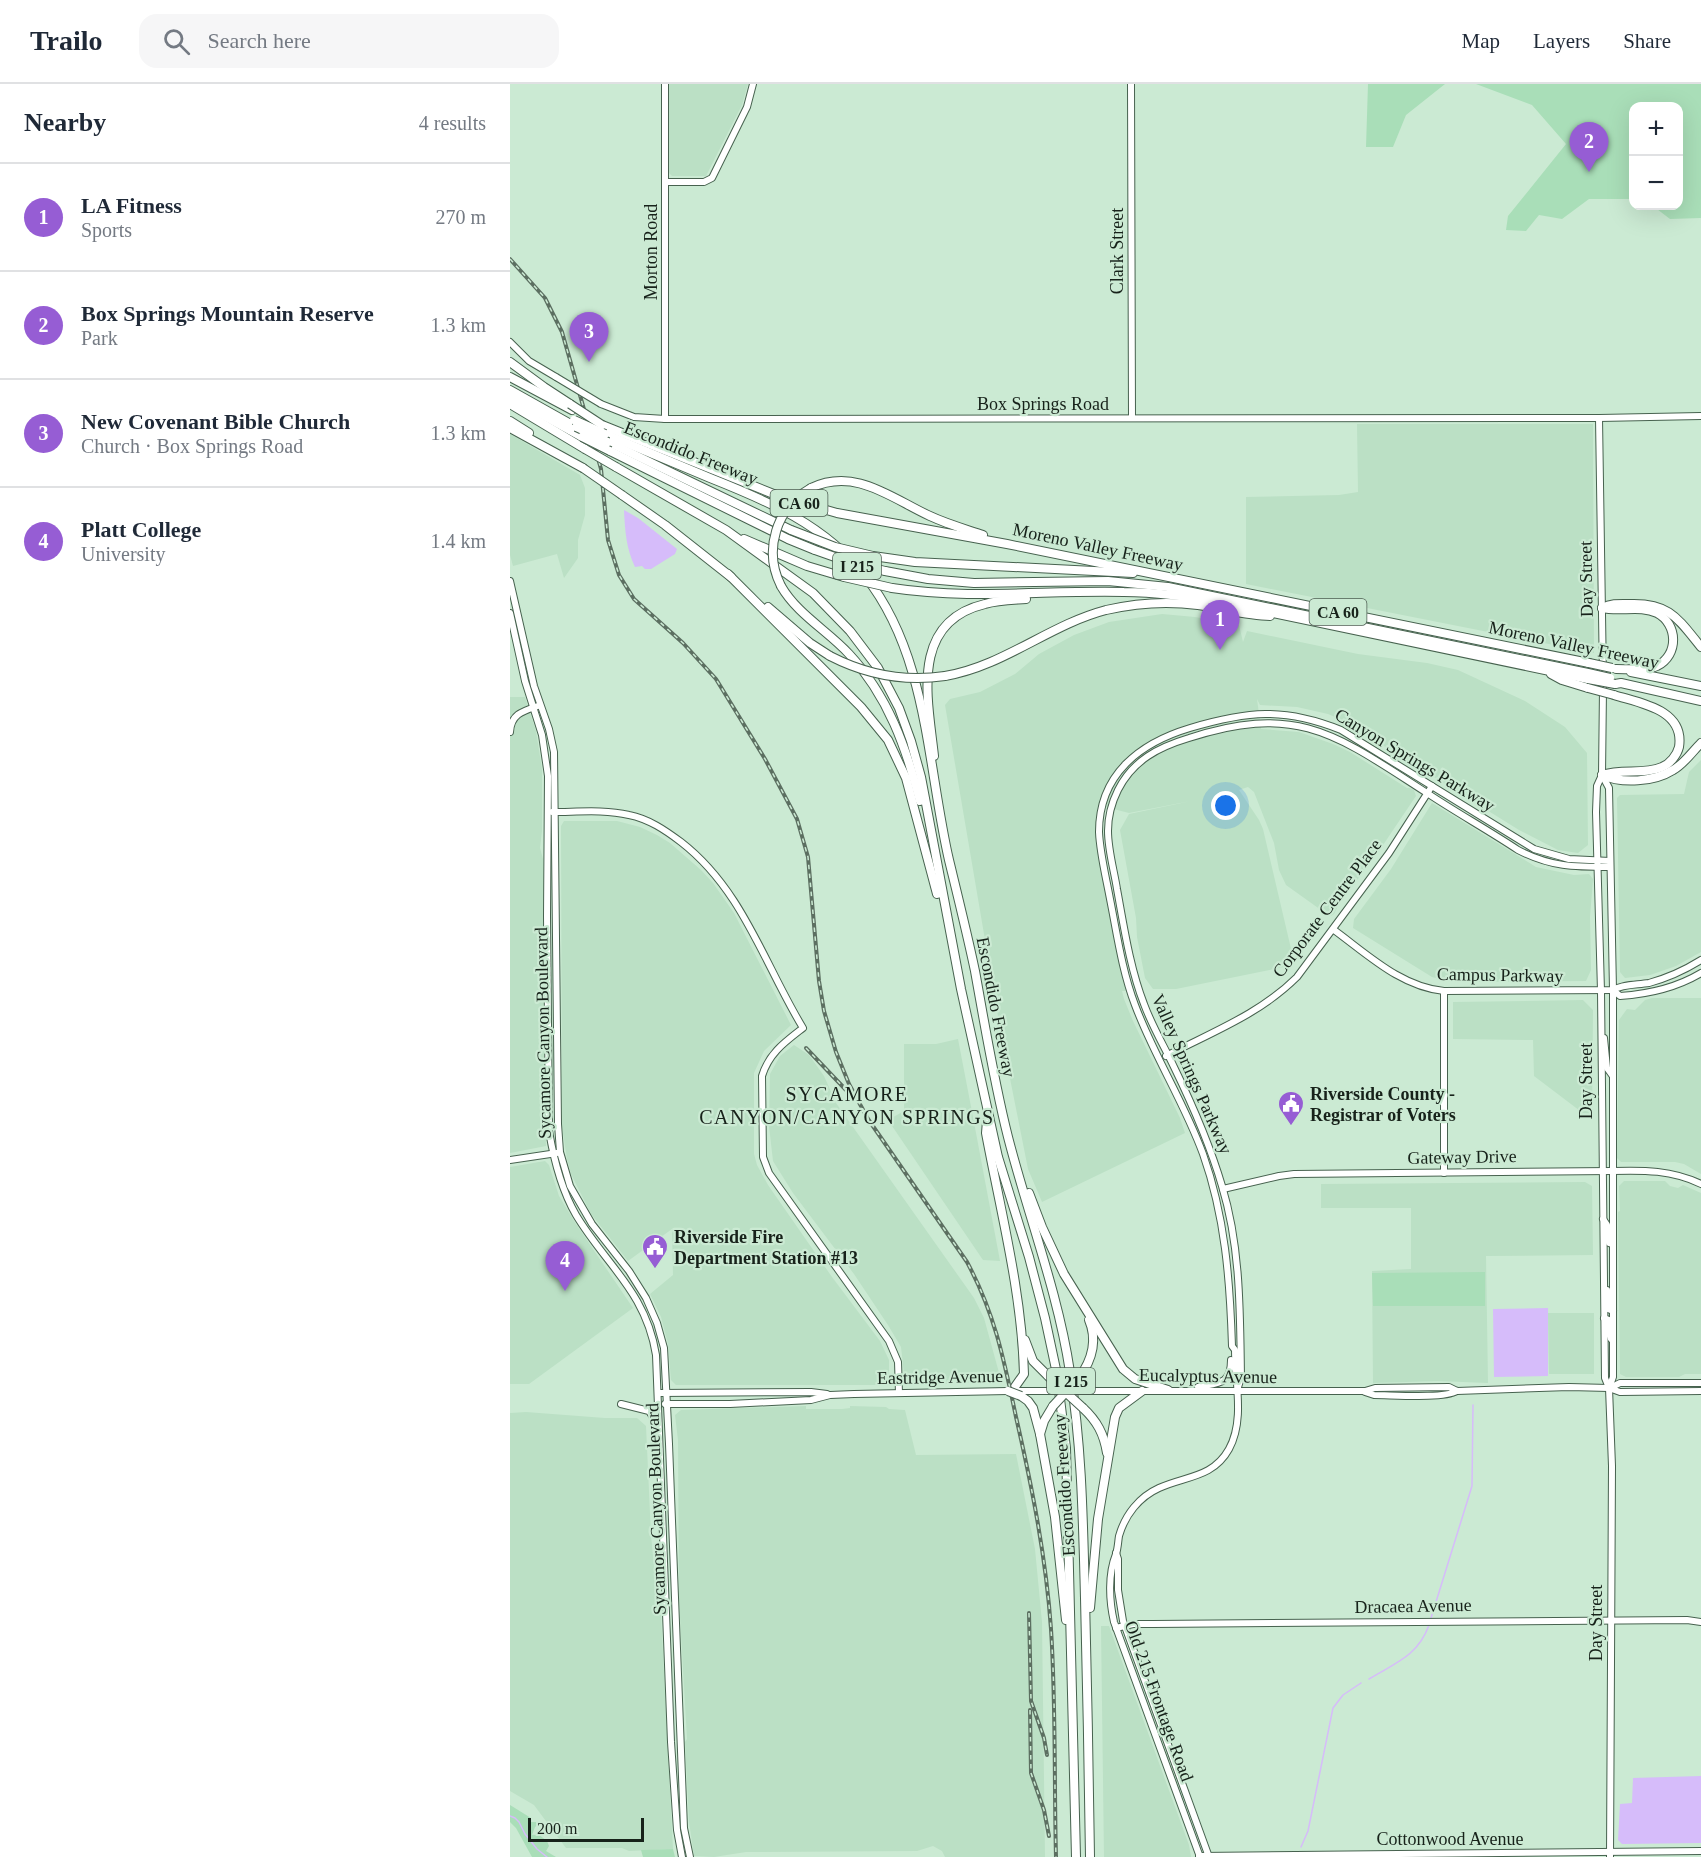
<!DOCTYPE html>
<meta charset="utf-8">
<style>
:root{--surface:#fff;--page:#f6f6f7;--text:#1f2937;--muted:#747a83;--line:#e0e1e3;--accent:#965dd4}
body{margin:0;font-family:Georgia,serif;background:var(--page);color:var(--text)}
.controls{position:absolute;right:18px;top:18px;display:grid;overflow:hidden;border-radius:12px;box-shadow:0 6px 24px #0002}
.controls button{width:54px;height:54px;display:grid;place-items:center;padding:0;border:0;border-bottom:2px solid var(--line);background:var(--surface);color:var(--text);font:30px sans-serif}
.scale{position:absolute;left:18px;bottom:15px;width:116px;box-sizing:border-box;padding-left:6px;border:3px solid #17221a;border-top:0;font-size:16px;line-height:21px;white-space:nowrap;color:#17221a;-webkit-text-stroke:4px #cbead3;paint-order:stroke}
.you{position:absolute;left:716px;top:722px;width:21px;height:21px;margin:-15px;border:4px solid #fff;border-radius:50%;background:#1a73e8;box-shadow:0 0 0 9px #1a73e833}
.badge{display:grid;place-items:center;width:39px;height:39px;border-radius:50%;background:var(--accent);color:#fff;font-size:20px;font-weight:700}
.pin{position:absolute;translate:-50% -50px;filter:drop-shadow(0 2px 3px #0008)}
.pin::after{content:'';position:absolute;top:32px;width:21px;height:18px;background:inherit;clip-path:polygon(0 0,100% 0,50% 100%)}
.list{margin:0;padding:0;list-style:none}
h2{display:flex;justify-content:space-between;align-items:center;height:78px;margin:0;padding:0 24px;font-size:26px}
h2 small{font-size:20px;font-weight:400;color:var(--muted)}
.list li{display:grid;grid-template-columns:39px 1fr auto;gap:18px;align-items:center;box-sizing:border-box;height:108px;padding:0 24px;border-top:2px solid var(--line)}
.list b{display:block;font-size:22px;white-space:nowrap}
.list p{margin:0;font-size:20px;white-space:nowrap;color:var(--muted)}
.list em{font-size:20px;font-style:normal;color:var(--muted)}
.icon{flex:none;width:33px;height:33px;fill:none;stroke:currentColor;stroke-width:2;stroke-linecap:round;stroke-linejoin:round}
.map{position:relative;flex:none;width:1191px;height:1773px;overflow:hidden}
header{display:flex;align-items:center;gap:36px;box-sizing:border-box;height:84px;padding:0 30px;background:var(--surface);border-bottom:2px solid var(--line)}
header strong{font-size:28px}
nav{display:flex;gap:33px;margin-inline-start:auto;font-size:21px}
.search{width:420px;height:54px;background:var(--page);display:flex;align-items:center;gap:15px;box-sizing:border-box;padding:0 21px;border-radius:18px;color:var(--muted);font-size:22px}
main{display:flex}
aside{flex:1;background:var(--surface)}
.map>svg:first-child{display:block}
.built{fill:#bbe0c5}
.green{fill:#a9deb8}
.water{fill:#d6bcfa}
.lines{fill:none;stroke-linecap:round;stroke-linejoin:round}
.stream{stroke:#d6bcfa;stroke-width:1.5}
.secondary-casing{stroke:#47624f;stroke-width:8}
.highway-casing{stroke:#47624f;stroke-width:10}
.secondary{stroke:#fff;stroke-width:6}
.highway{stroke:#fff;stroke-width:8}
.rail-casing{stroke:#5c6f61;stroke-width:4}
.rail{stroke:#cbead3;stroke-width:1.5;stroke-dasharray:4.5;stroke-linecap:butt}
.secondary-bridge-casing{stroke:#47624f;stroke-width:8;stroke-linecap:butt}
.highway-bridge-casing{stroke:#47624f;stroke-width:10;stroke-linecap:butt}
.secondary-bridge{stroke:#fff;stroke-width:6}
.highway-bridge{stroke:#fff;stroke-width:8}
.labels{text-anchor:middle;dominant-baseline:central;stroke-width:4.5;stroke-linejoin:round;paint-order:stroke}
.shield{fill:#cbead3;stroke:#4d5e52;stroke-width:1.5}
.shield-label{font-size:16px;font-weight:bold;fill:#17221a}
.street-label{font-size:18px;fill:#17221a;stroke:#cbead3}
.poi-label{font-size:18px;font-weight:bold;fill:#17221a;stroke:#cbead3;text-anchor:start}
.neighbourhood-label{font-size:20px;letter-spacing:1.5px;fill:#17221a;stroke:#cbead3}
</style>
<header>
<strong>Trailo</strong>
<div class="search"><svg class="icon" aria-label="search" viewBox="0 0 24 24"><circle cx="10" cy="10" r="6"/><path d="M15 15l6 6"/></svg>Search here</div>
<nav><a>Map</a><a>Layers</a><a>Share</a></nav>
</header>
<main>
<aside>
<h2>Nearby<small>4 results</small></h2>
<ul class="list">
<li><span class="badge">1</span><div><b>LA Fitness</b><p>Sports</p></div><em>270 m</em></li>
<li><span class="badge">2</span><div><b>Box Springs Mountain Reserve</b><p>Park</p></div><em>1.3 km</em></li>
<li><span class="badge">3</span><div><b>New Covenant Bible Church</b><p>Church · Box Springs Road</p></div><em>1.3 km</em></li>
<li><span class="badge">4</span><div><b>Platt College</b><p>University</p></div><em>1.4 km</em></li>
</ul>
</aside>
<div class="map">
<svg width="1191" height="1773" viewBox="0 0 1191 1773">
<rect width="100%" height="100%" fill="#cbead3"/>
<g class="built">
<path d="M159,0H238L232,21L196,92H162L159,89Z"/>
<path d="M847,340H1083L1084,569L736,500V413L829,411L848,408Z"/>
<path d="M0,350L70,391L75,404V431L68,456V474L54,494L47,470L3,482L0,471Z"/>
<path d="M652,530L685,533L729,541L733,558L737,547L848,570L917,579L948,586L1015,617L1055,643L1077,669L1078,761L1068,769L1048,766L1009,746L832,636L818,630L787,623L750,621L747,615L751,645L789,648L823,660L840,668L897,704H900L904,706L906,712L873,761L828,822L824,830L821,832L818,831L776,801L769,786L764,759L744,708L738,703L729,706L749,736L753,745L782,869L774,883L666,905H643L635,894L627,853L626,834L610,746L619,730L681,717L619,729L588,721L586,759L616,907H612L614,915L623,937L670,1034L675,1049L532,1118L518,1085L490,944L435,621L440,615L470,608L505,590L529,570L564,551L599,538Z"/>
<path d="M0,613H15L26,647L32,685V747L30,764L33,775V849L31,852V867L33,868L36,1062L0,1069Z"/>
<path d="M1191,676V868L1166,882L1140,891L1115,894L1110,888L1107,714L1110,711L1174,710L1179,688Z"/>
<path d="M922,719L1026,783L1064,791L1079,790L1083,795L1080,833L1081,886L1076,897L942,898L922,893L843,844L844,835L881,785Z"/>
<path d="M54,737H107L130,743L147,751L160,759L191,786L203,799L224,829L281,941L254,967L244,989V1070L247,1081L258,1101L322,1193L370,1257L379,1276V1299L376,1301H166L161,1296L158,1260L151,1233L140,1210L163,1191L162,1145L118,1177L81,1130L61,1090L57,1075L52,1043L51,742Z"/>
<path d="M1142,914H1191V1090L1174,1080L1165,1078H1111L1107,1074L1109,936L1117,925L1125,926L1135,916Z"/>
<path d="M1073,916L1083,926L1082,1036L1024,992L1023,956L943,955V918Z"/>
<path d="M448,955L463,1033L490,1177L473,1176L378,1036L394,1027V960H426Z"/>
<path d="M284,961L299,971L314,992L326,1019L464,1214L474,1234L491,1296L437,1300L398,1301L395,1298L391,1263L378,1241L344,1190L283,1109L263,1077L259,1042L260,990L270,972Z"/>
<path d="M35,1077L39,1081L49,1112L66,1140L123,1224L19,1300H0V1083Z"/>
<path d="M1114,1097H1155L1160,1102L1168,1104L1173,1101L1191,1109V1290H1175L1169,1293H1116L1110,1290L1108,1128L1110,1127L1109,1102Z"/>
<path d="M1075,1098L1082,1102L1083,1171L976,1172L978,1299L928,1297L863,1299L862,1187L901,1185V1124H811V1100Z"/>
<path d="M1038,1229H1084V1290H1039Z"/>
<path d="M296,1322V1325H332L340,1324V1322L376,1323L379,1325L395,1326L406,1371L506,1370L525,1465L532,1538L535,1773H435L432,1767L423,1762L407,1767L236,1768L204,1773L184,1772L179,1738L175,1658L177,1655L169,1516L168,1356L165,1331L171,1326Z"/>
<path d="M16,1328L95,1334H127L136,1342L141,1451L146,1503L151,1531L163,1765L119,1767L112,1764H56L24,1721L0,1707V1329Z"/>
<path d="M591,1542H599L679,1761L681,1773H594Z"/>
</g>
<g class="green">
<path d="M858,0H935L896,31L883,63H856Z"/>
<path d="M966,0H1191V134L1160,135L1143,122H1168V22H1124L1123,115H1079L1052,135L1029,131L1016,147L996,146L998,132L1056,60L1022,21Z"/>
<path d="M975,1188V1222H863L862,1189Z"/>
<path d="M0,1721L21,1734V1738H31L25,1743L22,1751L28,1750L37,1757L39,1762L36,1767L46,1773H22L6,1744L0,1738Z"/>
<path d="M163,1765L165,1773H133L131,1766Z"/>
</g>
<g class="water">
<path d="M114,426L128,434L167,465L165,470L141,485H135L132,482L125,483C116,464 115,447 114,426Z"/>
<path d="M1038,1224V1292L984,1293L983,1225Z"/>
<path d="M1191,1692V1759L1112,1760L1108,1756L1110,1720L1122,1719L1123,1694Z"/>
</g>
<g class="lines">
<g class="stream">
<path d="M921,1534L962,1402L963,1321"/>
<path d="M859,1595C885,1579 908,1572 919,1541"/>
<path d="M0,1732L5,1734L9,1738L15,1750L27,1765L37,1773"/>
<path d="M791,1763L798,1747L823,1624L833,1611L851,1599"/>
</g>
<defs>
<g id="secondary">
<path d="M155,0V335"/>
<path d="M621,0L622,334"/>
<path d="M156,98H194L202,94L237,23L243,0"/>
<path d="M0,258L19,277L46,293"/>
<path d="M91,320L124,333L155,335L1089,334L1191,332"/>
<path d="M1089,334L1093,595"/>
<path d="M0,497L24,602L39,645L44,668L48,1040L50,1068L60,1102L82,1140L119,1187L136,1214L147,1239L154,1264L159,1360L174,1744L180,1773"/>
<path d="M0,529L15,597L32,651L38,692L37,832L39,1047C44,1077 51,1105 66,1131C96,1181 136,1208 146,1271L161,1658L167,1746L172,1773"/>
<path d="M1093,605L1092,691L1099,704L1103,906V1293L1099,1304"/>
<path d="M0,648C1,630 13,627 28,622"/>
<path d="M1092,691L1087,702L1086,728L1091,907L1095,1294L1099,1304L1102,1382L1100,1773"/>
<path d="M42,728C67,728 94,725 119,731C139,735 155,746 171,758C233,806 254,880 293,944C275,958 259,969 252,992L253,1073L259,1089L379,1257L388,1278L389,1309"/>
<path d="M824,846C857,870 891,903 934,907L1103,906C1113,900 1126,901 1139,899C1157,894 1175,886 1191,876"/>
<path d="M1103,906L1110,912C1139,910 1166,904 1191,889"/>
<path d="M934,907V1089"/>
<path d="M1094,954L1097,984L1102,991"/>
<path d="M656,972C702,948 750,930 787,893L879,769L922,702"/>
<path d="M0,1076L47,1069"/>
<path d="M713,1105L769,1092L784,1090L1102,1087C1134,1086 1162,1086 1191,1100"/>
<path d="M1093,1135L1097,1141L1099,1159L1103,1160"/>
<path d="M1097,1206L1098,1225L1103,1227"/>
<path d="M1094,1234L1099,1236V1249L1101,1255"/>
<path d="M688,1303C708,1299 721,1301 721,1276"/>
<path d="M728,1303L731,1294C730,1230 731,1164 712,1102C700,1061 683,1022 664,983C654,962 642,942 634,920C620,884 614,843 607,805C604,786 598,766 598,747C598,733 602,718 608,706C623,676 649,663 679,654C788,618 828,652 917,709C947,729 978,746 1008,766C1041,783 1064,783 1100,783"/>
<path d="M1100,1304L1110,1299H1191"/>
<path d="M502,1307H540"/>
<path d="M571,1307H855L865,1304L939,1303L947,1307L1059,1303L1099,1304L1110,1308L1191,1307"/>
<path d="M855,1308L864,1311C883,1311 933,1315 947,1307"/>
<path d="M148,1309L301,1308L317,1310"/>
<path d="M111,1320L139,1327L147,1340"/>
<path d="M155,1320H220L301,1316L320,1311L344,1310L498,1307"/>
<path d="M606,1469L608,1475V1506L613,1537L699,1773"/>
<path d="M606,1544L623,1540H643L1177,1536L1191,1538"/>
<path d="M689,1772L1191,1767"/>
<path d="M690,1773L604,1538C599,1516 598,1490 606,1470C608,1464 608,1458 609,1452C615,1431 629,1413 649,1404C675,1392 703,1394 719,1365C735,1336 725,1298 725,1266L722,1262C720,1196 715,1132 693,1070C674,1018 644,972 625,921C612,887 607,850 600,815C596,793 590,770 589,748C589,690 630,659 680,644C737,627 774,623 831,646L1024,765L1059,775L1100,777"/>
</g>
<g id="highway">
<path d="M0,278L34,303L60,320"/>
<path d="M0,293L62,326"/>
<path d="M0,306L66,343"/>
<path d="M0,313L72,353"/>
<path d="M0,320L75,365"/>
<path d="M0,337L19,349"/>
<path d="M92,341L271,413L327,429L497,460L1079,579"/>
<path d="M0,344L73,384"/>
<path d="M95,350C130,365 165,379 200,394C258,417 315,441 355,492C418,571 417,681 439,776C448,813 457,849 465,887C475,942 484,998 498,1053C518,1131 548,1208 560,1288C572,1363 573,1438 575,1514C577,1600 579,1687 580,1773"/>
<path d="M98,358L281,446"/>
<path d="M100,367L278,455L305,466"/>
<path d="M106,383L216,446L303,509L340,547L368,584L389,624L401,657L411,693L451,905L488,1073L519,1173L535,1234L547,1290L556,1364L566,1773"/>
<path d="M301,404C345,383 381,414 420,432C437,440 455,445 473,451"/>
<path d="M112,411L155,441L221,493"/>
<path d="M234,455L297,482L334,493"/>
<path d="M363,472L405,478L623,489"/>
<path d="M375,487L418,495L464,499L598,497L658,503L1078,589"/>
<path d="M218,490L351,623L378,656L396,694L427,810"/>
<path d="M271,502C287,530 318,547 339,570C378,612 396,663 410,717"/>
<path d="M382,504C460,516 537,506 614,508C647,508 678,513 710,518L1078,595"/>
<path d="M258,523L300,559L320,572"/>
<path d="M1092,524C1110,528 1131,521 1147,529C1168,540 1169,571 1147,582C1136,587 1119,585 1106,585"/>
<path d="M1092,524C1102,519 1110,520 1121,520C1160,519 1168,535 1191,563"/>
<path d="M1121,588L1191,602"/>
<path d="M1041,590L1052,596L1078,604"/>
<path d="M435,592C494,582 539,541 596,526C626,519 658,517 688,521C712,524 736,532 760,532"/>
<path d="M1105,600L1111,599L1191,617"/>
<path d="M424,672C418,616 399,538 475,520C488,516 502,516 516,515"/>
<path d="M1092,691C1112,684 1133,691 1152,683C1160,680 1167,671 1169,663C1175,625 1129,619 1104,611"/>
<path d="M1092,691C1112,700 1144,698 1163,686C1174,680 1182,668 1191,659"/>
<path d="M477,1037L476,1049C491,1129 512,1209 514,1290L502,1307"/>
<path d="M519,1109L532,1143L554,1190L613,1285L625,1295L658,1306"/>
<path d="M515,1256L523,1277L538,1292"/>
<path d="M569,1294C582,1276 588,1257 579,1236"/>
<path d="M511,1312L518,1317L523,1324L530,1350L545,1433L556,1536"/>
<path d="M573,1324C587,1337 594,1350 597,1369"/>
<path d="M530,1350L534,1337L543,1322"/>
<path d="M580,1524L588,1435L605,1333L609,1324L632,1307"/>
</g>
</defs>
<use href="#secondary" class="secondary-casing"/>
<use href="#highway" class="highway-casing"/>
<use href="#secondary" class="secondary"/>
<use href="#highway" class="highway"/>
<defs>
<g id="rail">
<path d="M0,175L35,214L52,248L91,385L98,456L109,491L124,515L173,559L206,595L255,675L287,735L298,773L309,897L314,927L326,968L339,1000L358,1035L457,1178C485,1230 494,1276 506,1333C522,1403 536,1473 541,1545C546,1621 544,1697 546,1773"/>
<path d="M296,964L336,1006"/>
<path d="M519,1529L521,1617L534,1654L537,1671"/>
<path d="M520,1626L521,1689L534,1726L539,1752"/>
</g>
</defs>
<use href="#rail" class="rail-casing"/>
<use href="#rail" class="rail"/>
<defs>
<g id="secondary-bridge">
<path d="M46,293L91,320"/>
<path d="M540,1307H571"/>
</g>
<g id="highway-bridge">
<path d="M60,320L92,341"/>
<path d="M64,336L95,350"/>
<path d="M66,343L98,358"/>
<path d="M72,353L100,367"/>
<path d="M75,365L106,383"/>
<path d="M73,384L112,411"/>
<path d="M281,446L325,463L363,472"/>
<path d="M305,466L339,478L375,487"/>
<path d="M334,493L382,504"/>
<path d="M271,502C253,466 266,424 301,404"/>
<path d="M320,572C357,591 395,598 435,592"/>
<path d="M1079,579L1102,584"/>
<path d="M1078,589L1100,594"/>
<path d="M1078,595L1105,600"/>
<path d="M1078,604L1104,611"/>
<path d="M538,1292L573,1324"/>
<path d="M498,1307L511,1312"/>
<path d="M543,1322L569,1294"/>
</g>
</defs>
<use href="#secondary-bridge" class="secondary-bridge-casing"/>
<use href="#highway-bridge" class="highway-bridge-casing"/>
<use href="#secondary-bridge" class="secondary-bridge"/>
<use href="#highway-bridge" class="highway-bridge"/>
</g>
<defs>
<symbol id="civic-pin" viewBox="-11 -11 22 30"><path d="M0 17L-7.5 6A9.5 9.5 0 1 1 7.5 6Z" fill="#965dd4" stroke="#cbead3"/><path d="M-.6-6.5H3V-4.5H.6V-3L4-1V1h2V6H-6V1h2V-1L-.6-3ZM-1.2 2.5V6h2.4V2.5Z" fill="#fff"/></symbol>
</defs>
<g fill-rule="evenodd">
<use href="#civic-pin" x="766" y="1005" width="30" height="40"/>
<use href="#civic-pin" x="130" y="1148" width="30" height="40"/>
</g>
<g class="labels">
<g class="shield">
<rect x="260.5" y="406" width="57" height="26" rx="4.5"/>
<rect x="323" y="469" width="48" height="26" rx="4.5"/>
<rect x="799.5" y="515" width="57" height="26" rx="4.5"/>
<rect x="537" y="1284" width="48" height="26" rx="4.5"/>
</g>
<g class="shield-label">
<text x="289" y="419">CA 60</text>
<text x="347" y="482">I 215</text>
<text x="828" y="528">CA 60</text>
<text x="561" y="1297">I 215</text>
</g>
<g class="street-label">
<text transform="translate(607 167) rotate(-90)">Clark Street</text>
<text transform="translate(141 168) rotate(-90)">Morton Road</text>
<text x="533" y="320">Box Springs Road</text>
<text transform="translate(181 369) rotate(22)">Escondido Freeway</text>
<text transform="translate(588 463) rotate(12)">Moreno Valley Freeway</text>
<text transform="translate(1076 495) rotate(-91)">Day Street</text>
<text transform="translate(1064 561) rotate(12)">Moreno Valley Freeway</text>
<text transform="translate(905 676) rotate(31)">Canyon Springs Parkway</text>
<text transform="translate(817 824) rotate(-53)">Corporate Centre Place</text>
<text transform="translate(990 891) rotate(1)">Campus Parkway</text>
<text transform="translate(486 923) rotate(79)">Escondido Freeway</text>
<text transform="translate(33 949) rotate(-91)">Sycamore Canyon Boulevard</text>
<text transform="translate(682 990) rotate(66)">Valley Springs Parkway</text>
<text transform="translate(1076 997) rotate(-90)">Day Street</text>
<text transform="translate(952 1073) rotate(-1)">Gateway Drive</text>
<text transform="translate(698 1292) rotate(1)">Eucalyptus Avenue</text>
<text transform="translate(430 1293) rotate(-1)">Eastridge Avenue</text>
<text transform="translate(554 1401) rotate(-94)">Escondido Freeway</text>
<text transform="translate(146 1425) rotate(-92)">Sycamore Canyon Boulevard</text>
<text transform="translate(903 1522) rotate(-1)">Dracaea Avenue</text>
<text transform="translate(1086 1539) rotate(-90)">Day Street</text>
<text transform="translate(649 1617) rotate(70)">Old 215 Frontage Road</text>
<text x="940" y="1755">Cottonwood Avenue</text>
</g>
<g class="poi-label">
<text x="800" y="1010">Riverside County -<tspan x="800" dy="21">Registrar of Voters</tspan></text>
<text x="164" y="1153">Riverside Fire<tspan x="164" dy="21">Department Station #13</tspan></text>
</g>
<g class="neighbourhood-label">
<text x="337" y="1010">SYCAMORE<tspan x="337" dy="23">CANYON/CANYON SPRINGS</tspan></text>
</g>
</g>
</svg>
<div class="controls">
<button>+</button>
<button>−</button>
</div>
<div class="scale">200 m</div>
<div class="you"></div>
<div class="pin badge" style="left:710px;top:566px">1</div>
<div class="pin badge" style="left:1079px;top:88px">2</div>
<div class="pin badge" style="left:79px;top:278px">3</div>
<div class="pin badge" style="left:55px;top:1207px">4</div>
</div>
</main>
